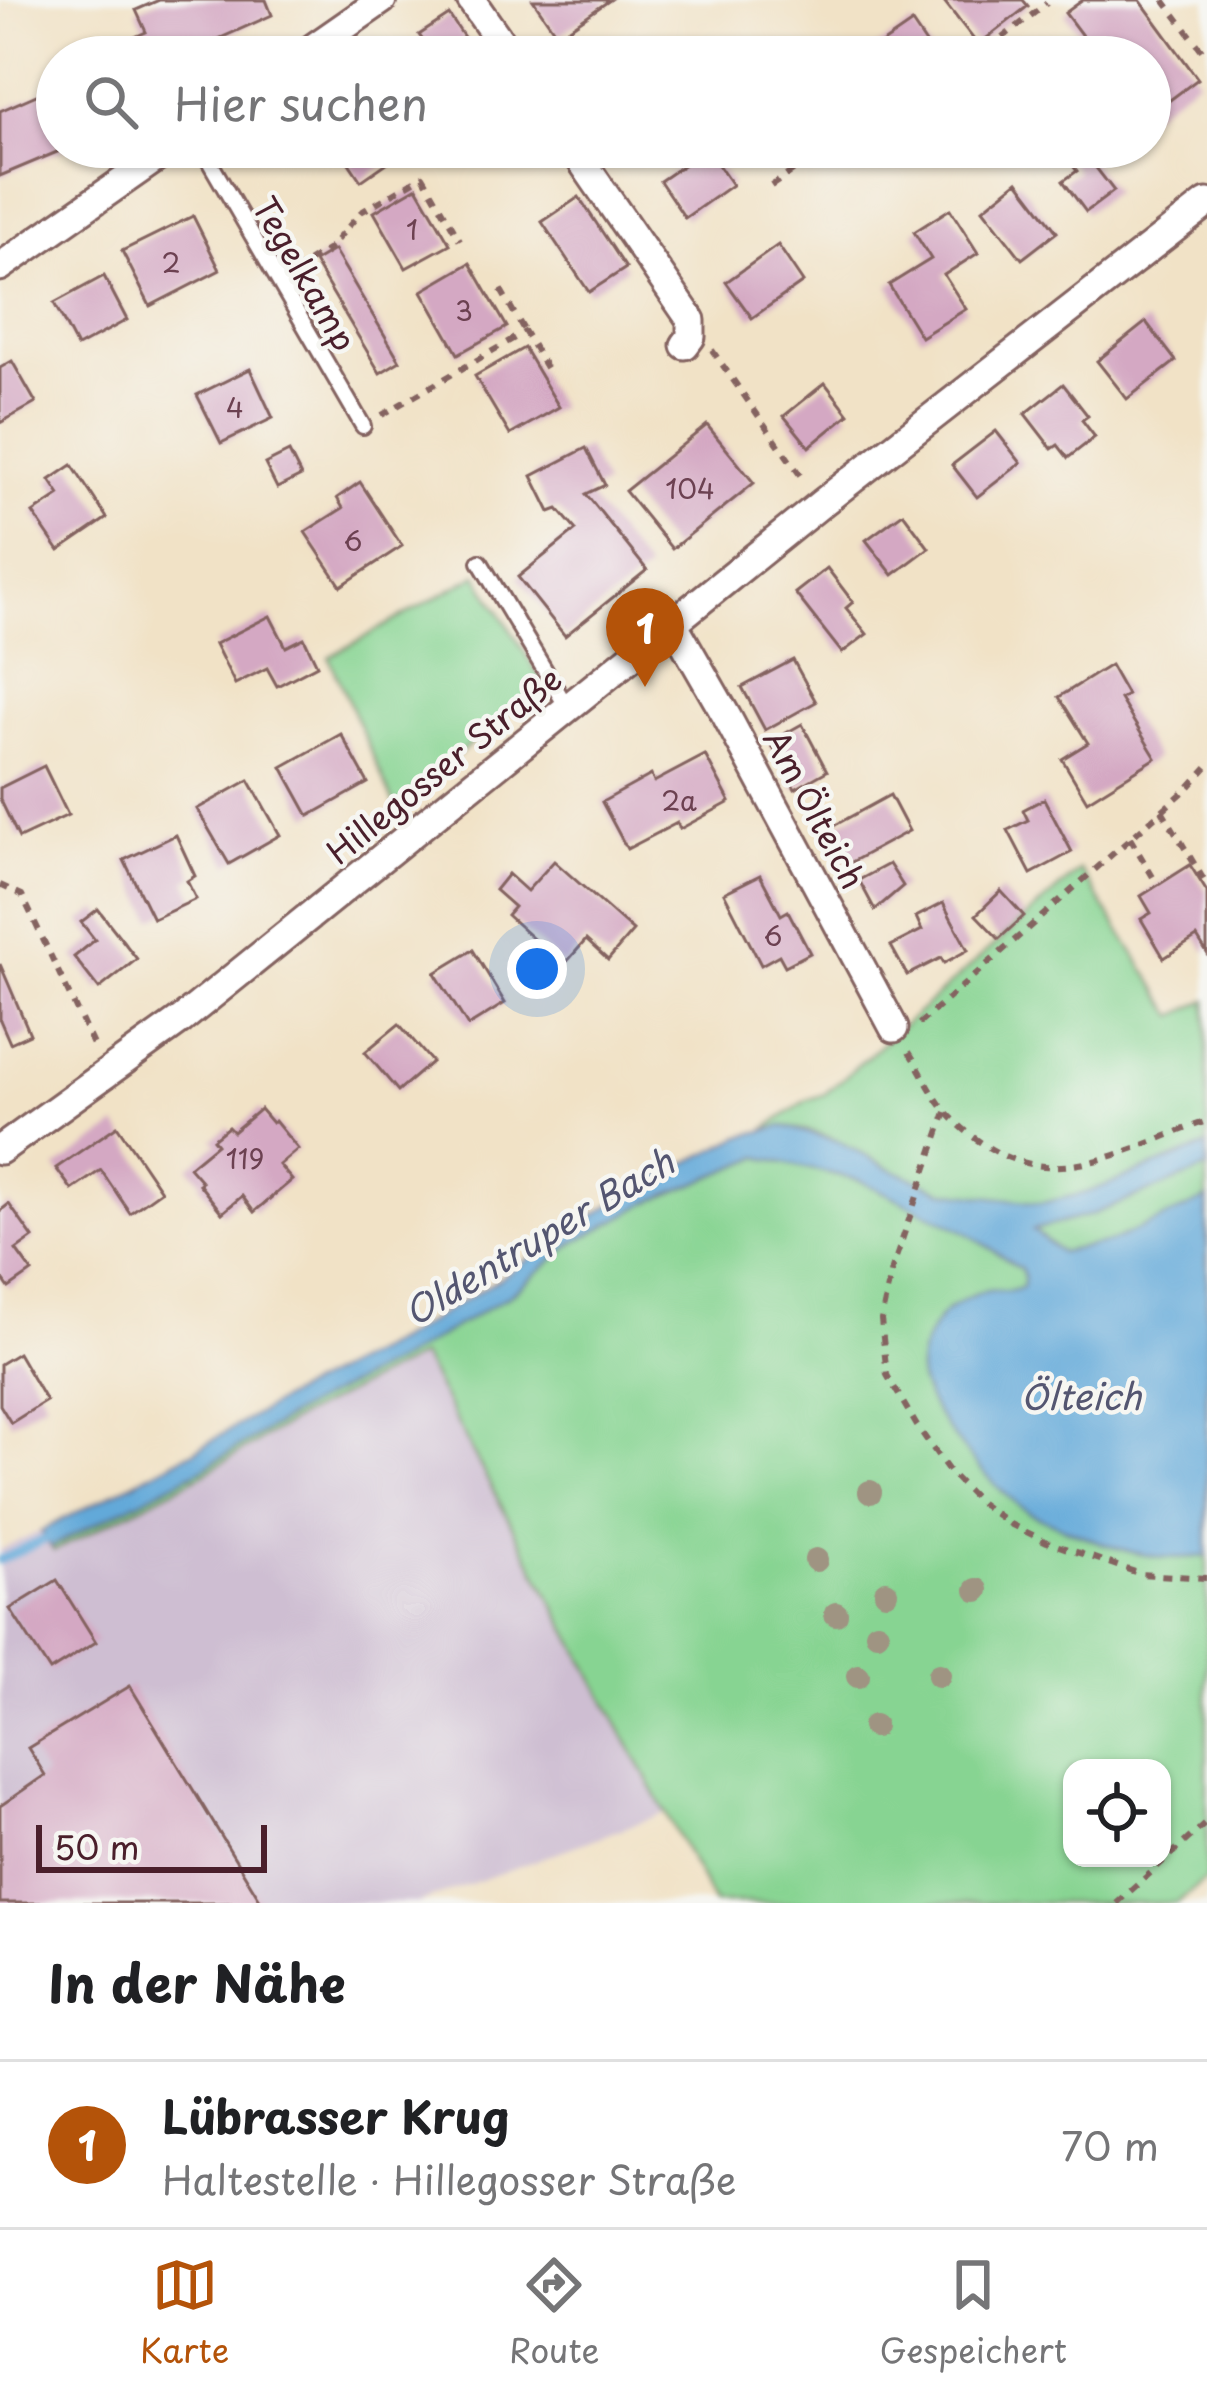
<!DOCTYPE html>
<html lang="de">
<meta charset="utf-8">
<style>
:root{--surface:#fff;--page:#f2f2f2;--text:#202124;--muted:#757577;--line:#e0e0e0;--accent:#b45309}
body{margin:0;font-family:"Playpen Sans",sans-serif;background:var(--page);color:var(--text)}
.controls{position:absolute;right:36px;bottom:36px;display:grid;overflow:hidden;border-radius:24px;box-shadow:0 3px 9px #0004}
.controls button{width:108px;height:108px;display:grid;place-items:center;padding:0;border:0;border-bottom:3px solid var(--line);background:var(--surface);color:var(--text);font:60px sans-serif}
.scale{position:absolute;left:36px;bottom:30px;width:231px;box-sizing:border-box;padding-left:12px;border:6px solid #4a1f2b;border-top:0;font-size:33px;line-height:42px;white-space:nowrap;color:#4a1f2b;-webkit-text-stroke:9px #f6f6f2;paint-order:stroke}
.you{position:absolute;left:537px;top:969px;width:42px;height:42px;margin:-30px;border:9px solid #fff;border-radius:50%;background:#1a73e8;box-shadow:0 0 0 18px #1a73e833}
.badge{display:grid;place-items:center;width:78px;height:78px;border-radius:50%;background:var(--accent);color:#fff;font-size:39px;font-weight:700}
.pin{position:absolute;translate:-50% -99px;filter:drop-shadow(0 3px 6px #0008)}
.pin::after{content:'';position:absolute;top:63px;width:42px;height:36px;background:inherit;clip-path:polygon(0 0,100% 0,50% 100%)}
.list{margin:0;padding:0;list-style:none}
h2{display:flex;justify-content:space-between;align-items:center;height:156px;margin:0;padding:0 48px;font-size:51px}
h2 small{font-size:39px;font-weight:400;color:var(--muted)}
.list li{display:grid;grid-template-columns:78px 1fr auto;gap:36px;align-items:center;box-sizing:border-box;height:168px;padding:0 48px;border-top:3px solid var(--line)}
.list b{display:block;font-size:45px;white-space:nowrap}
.list p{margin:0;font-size:39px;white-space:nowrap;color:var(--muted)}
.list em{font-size:39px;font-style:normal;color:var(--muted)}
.icon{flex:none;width:66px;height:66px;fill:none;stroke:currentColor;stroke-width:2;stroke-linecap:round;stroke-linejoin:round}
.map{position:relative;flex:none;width:1207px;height:1903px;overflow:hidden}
.search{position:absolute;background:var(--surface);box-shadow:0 3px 9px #0004;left:36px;right:36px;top:36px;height:132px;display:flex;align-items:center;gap:30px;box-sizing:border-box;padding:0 42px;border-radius:66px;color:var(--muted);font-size:45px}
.sheet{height:324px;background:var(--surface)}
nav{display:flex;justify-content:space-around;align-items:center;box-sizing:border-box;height:168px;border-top:3px solid var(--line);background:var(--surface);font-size:33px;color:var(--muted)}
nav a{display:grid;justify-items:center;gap:6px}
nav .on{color:var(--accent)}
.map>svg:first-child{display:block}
.industrial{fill:#cebed2}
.green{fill:#87d492;stroke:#687a5e;stroke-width:3;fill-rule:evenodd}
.water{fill:#62a9d9;stroke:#566482;stroke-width:3}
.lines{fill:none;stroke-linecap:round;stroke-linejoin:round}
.stream{stroke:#62a9d9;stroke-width:9}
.building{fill:#d4a8c3}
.lane-casing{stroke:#846361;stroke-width:20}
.street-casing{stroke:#846361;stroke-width:33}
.path{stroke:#846361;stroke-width:6;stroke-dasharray:9 9;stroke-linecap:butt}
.lane{stroke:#fff;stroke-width:14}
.street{stroke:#fff;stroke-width:27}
.tree{fill:#9f9482}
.labels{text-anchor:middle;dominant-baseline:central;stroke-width:9;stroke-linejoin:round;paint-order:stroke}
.number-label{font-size:27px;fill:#6c4151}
.street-label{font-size:33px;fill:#4a1f2b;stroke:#f6f6f2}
.water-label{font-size:36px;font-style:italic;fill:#545671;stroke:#f6f6f2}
</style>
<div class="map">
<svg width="1207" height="1903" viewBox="0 0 1207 1903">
<rect width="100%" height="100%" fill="#f6f6f2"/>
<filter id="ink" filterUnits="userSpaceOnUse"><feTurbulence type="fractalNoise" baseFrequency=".00833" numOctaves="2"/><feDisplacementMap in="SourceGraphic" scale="24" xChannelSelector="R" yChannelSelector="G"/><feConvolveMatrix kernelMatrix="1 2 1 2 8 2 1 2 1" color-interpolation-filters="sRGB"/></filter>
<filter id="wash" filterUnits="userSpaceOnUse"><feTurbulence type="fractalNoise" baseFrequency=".004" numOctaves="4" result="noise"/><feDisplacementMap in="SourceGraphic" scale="48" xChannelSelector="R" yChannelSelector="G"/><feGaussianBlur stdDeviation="2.7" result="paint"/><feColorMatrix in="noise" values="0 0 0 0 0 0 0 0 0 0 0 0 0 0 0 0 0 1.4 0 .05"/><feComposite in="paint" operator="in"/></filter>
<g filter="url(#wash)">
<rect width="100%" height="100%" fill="#f1e2c6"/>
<path class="industrial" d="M422,1356L665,1813L418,1903H0V1550L41,1531L55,1551L205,1473L299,1417Z"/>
<g class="green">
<path d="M477,575L544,684L395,806L329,657Z"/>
<path d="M1080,870L1175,1016L1207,1000V1878L1177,1903H714L421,1356L299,1417L205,1473L54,1551L51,1547L205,1467L300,1410L403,1358L511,1294L574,1243L645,1204L759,1157L859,1180L966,1232L1038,1203C1008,1200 975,1199 946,1192C884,1177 831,1116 764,1130L807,1100L825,1094ZM1072,1768H1162V1858H1072Z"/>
</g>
<path class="water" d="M783,1126L838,1141L886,1167L943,1191L1042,1203L1086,1193L1207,1146V1169L1091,1215L1033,1230L1060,1252L1110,1242L1207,1199V1556C1153,1563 1113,1549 1064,1528C1051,1522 1034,1517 1022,1508C993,1487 928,1415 920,1379C915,1359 928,1334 939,1319C948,1307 972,1294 987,1291C1001,1289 1008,1295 1022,1287L1024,1277L1021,1269L966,1232L859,1180L759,1157L645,1204L574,1243L511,1294L403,1358L300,1410L205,1467L51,1547L41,1531L194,1451L286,1397L397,1341L502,1277L631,1191L742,1136Z"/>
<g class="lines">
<path class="stream" d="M0,1560L55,1535"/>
</g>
<g id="blocks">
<g class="building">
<path d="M159,0H266L272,15L178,57H89L146,32L136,10Z"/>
<path d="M533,0H610L558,36Z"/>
<path d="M943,0H1023L1028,6L978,45Z"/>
<path d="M1083,0H1140L1198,79L1150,115V57H1098L1065,13Z"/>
<path d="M449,15L470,46L454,57H435L419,35Z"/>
<path d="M912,23L935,57H877L873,50Z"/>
<path d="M57,86V147H69L0,176V111Z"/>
<path d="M348,147H410L361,181L349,163L355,158Z"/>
<path d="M779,147H816L791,164Z"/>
<path d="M1059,147H1080L1114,191L1086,212L1063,181L1077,171Z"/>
<path d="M707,149L732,185L685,218L660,181Z"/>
<path d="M1018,181L1057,232L1022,259L983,209Z"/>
<path d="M417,187L450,244L406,268L374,212Z"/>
<path d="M579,197L626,268L589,292L542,222Z"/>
<path d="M950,209L978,253L944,275L966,309L921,337L889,285L931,259L914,232Z"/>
<path d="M193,216L220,270L150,306L122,251Z"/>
<path d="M778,245L803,282L752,318L726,282Z"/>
<path d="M334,250L400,361L380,373L314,262Z"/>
<path d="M470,263L507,327L458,354L422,291Z"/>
<path d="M104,276L127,320L77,347L54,303Z"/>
<path d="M1146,322L1176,361L1127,399L1097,361Z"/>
<path d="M524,348L559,407L510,435L475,376Z"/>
<path d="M12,361L36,403L0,423V368Z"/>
<path d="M250,369L273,418L221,443L197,395Z"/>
<path d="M825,383L849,414L809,447L784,416Z"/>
<path d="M1063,384L1088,416L1082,420L1095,437L1068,458L1058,445L1052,449L1025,414Z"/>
<path d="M707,425L754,483L672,549L625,491Z"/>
<path d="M996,431L1021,463L977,497L952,465Z"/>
<path d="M586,448L605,485L586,494L647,570L565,636L518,577L576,530L558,509L550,512L532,476Z"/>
<path d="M289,452L301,476L277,488L265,464Z"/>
<path d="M72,465L107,518L59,551L33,513L60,495L50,480Z"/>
<path d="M360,482L402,546L341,586L305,532L343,508L337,498Z"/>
<path d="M903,513L929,548L893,575L866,540Z"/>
<path d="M827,568L853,602L846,608L867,634L842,653L795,593Z"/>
<path d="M270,616L286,647L304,638L317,665L277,686L267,668L235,684L215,644Z"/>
<path d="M793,660L816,702L765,730L742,687Z"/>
<path d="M1110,665L1127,695L1120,699L1156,758L1087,801L1062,759L1088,743L1059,697Z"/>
<path d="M802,724L827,771L795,789L770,742Z"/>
<path d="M341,734L368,783L309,816L282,767Z"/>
<path d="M705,755L730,802L680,829L677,823L627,849L602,802L651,775L654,782Z"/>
<path d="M44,766L68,815L19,838L0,799V788Z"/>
<path d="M249,780L280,835L229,864L197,809Z"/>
<path d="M890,795L909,831L848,864L828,829Z"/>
<path d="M1044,799L1072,852L1031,874L1008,830L1028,820L1023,810Z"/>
<path d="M176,835L195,876L187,881L196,899L153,919L124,860Z"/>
<path d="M554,861L633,931L608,960L586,940L563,966L507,915L514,907L495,890L508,874L527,891Z"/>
<path d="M889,864L903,886L875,910L859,880Z"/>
<path d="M1190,865L1207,892V953L1197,937L1164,958L1141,919L1151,913L1141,896Z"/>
<path d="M760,875L781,915L788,911L810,953L785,966L779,955L761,965L724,893Z"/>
<path d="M1001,891L1024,916L999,939L976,915Z"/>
<path d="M943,903L968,950L944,963L941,958L907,975L891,946L922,930L916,917Z"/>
<path d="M98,909L137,959L99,989L74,957L95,940L81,922Z"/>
<path d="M473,950L505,1003L468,1026L435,973Z"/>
<path d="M0,964L30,1034L10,1043L0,1020Z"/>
<path d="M399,1024L432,1062L398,1091L365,1052Z"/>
<path d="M260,1109L272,1123L275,1121L298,1149L279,1165L292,1180L254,1212L242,1196L222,1213L199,1184L202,1182L189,1167L217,1144L213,1139L228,1127L233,1132Z"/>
<path d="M117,1126L161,1191L130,1213L101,1170L72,1190L56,1168Z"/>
<path d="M9,1204L33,1238L16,1250L32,1272L9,1288L0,1275V1211Z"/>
<path d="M18,1353L46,1401L11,1423L0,1405V1364Z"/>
<path d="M57,1580L96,1642L50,1671L10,1609Z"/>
<path d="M130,1686L262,1903H0V1806L45,1775L28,1748Z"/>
</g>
</g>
</g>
<g filter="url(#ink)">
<use href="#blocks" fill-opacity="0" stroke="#846361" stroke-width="3"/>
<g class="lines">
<defs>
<g id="lane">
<path d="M201,147L363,426"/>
<path d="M480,562L568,709"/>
</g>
<g id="street">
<path d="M471,0L511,57"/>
<path d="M300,57L382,0"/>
<path d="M572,147L691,320V337L685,345"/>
<path d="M0,267L172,147"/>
<path d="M673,623L727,717L894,1028"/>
<path d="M0,1150L182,1019L822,503L1207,203"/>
</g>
</defs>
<use href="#lane" class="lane-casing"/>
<use href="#street" class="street-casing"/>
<g class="path">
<path d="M1164,0L1207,57"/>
<path d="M988,49L1047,3"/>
<path d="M771,186L828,147"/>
<path d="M293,271L329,249L361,212L423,176L460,240"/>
<path d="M501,290L525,332"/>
<path d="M712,350L805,482"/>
<path d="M382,415L525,332L548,371"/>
<path d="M1162,810L1207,885"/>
<path d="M1130,838L1156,882"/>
<path d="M0,885L22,895L95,1049"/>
<path d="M919,1024L1189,787L1207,767"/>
<path d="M909,1052C922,1072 933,1098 949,1115C1037,1206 1108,1155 1207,1121"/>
<path d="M946,1112L892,1269L881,1320L887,1375L917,1426L951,1474L980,1503L1010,1524L1047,1542L1141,1574L1207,1578"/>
<path d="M1117,1903L1207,1822"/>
</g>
<use href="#lane" class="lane"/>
<use href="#street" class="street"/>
</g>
<g class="tree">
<circle cx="870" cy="1492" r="12"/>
<circle cx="816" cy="1560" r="12"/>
<circle cx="977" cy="1590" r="12"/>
<circle cx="886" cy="1592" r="12"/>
<circle cx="836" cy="1614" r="12"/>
<circle cx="877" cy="1633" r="12"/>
<circle cx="939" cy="1675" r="12"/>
<circle cx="858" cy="1676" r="12"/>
<circle cx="874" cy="1726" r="12"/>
</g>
</g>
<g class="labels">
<g class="number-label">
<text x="412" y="228">1</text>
<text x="171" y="261">2</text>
<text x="464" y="309">3</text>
<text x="235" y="406">4</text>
<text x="690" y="487">104</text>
<text x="353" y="539">6</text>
<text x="679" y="799">2a</text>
<text x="773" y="934">6</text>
<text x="245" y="1157">119</text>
</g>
<g class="street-label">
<text transform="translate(306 273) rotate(60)">Tegelkamp</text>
<text transform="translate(443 764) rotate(-39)">Hillegosser Straße</text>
<text transform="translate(816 808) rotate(62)">Am Ölteich</text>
</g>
<g class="water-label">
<text transform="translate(538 1236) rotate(-31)">Oldentruper Bach</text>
<text x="1081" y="1395">Ölteich</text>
</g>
</g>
</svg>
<div class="controls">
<button><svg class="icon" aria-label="locate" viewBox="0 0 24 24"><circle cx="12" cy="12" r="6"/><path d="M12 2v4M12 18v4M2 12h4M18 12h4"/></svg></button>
</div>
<div class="scale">50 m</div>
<div class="you"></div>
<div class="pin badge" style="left:645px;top:687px">1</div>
<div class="search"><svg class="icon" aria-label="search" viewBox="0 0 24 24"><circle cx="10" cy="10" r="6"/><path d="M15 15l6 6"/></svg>Hier suchen</div>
</div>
<section class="sheet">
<h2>In der Nähe<small></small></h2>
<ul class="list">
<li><span class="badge">1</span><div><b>Lübrasser Krug</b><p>Haltestelle · Hillegosser Straße</p></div><em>70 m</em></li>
</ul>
</section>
<nav>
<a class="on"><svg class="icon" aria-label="map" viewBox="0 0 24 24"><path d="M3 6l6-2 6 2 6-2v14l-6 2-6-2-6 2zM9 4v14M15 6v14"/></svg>Karte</a>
<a><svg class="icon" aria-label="directions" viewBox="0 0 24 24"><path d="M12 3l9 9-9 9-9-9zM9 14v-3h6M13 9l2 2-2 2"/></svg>Route</a>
<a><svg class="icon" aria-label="saved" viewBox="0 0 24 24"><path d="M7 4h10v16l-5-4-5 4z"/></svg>Gespeichert</a>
</nav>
